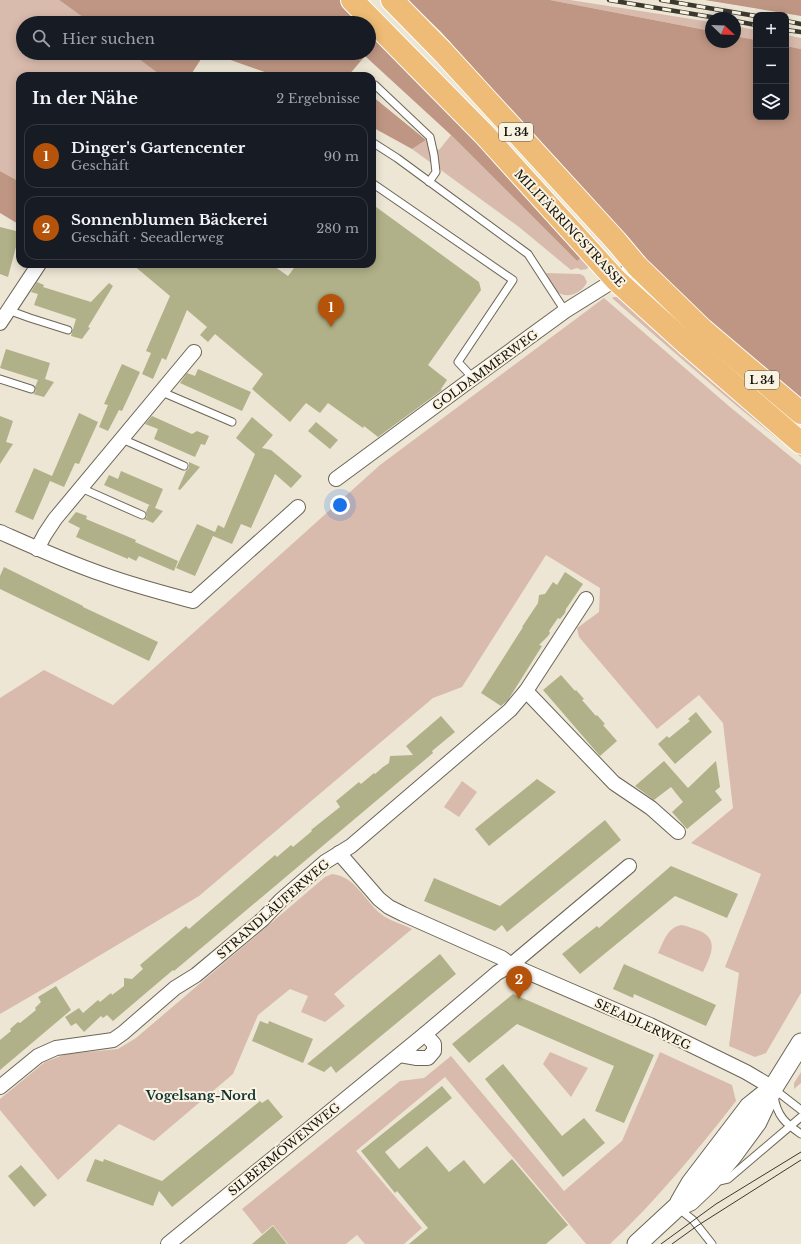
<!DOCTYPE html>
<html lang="de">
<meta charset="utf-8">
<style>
:root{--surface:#171b24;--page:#242831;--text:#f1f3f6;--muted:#9ea1a6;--line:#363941;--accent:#b45309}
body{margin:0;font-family:"Libre Baskerville",serif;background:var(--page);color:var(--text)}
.controls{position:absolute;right:12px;top:12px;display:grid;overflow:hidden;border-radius:8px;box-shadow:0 2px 10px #0003}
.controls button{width:36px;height:36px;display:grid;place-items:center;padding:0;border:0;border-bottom:1px solid var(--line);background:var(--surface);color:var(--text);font:20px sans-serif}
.compass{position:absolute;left:705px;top:12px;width:36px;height:36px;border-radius:50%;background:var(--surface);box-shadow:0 2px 10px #0003;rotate:113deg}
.you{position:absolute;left:340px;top:505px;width:14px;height:14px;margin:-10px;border:3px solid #fff;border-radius:50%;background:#1a73e8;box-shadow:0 0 0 6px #1a73e833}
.badge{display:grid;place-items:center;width:26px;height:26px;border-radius:50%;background:var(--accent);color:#fff;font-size:13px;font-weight:700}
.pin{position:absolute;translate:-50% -33px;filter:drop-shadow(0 1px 2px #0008)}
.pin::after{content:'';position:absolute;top:21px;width:14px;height:12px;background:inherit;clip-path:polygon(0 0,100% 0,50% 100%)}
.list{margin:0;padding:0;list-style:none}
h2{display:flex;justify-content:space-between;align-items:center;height:52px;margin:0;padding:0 16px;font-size:17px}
h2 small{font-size:13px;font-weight:400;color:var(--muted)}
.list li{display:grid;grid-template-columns:26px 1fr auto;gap:12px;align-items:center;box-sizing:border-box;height:64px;margin:0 8px 8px;padding:0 8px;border:1px solid var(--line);border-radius:12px}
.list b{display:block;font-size:15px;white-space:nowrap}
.list p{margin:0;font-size:13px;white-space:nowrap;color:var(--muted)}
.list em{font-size:13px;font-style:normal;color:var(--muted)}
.icon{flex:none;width:22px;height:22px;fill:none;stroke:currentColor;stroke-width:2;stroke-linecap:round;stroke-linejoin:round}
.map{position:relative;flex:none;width:801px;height:1244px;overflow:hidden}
.search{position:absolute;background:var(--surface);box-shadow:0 2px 10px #0003;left:16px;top:16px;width:360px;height:44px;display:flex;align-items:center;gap:10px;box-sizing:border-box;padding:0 14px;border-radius:22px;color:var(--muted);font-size:15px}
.panel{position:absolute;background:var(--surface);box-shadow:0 2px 10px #0003;left:16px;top:72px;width:360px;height:196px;border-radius:12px}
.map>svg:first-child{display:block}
.green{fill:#d9bbad}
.forest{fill:#bf9683}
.building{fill:#b0b188}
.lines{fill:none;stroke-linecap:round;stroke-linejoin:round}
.service-casing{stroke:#6c6657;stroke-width:9}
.minor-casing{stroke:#6c6657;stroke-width:16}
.secondary-casing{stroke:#6c6657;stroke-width:21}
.primary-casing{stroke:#fff;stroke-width:24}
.service{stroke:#fff;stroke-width:7}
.minor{stroke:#fff;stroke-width:14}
.secondary{stroke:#fff;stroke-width:19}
.primary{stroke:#eebc76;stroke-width:22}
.tram{stroke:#3b3830;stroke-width:1}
.rail-casing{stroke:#3b3830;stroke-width:4.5}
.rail{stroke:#faf3e2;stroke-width:3;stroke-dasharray:9;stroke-linecap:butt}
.labels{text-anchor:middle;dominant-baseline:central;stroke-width:4;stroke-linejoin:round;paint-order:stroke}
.shield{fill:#faf3e2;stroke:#59564c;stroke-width:1}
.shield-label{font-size:11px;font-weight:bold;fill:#14120c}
.street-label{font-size:12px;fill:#14120c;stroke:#faf3e2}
.neighbourhood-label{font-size:13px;font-weight:bold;fill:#103332;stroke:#faf3e2}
</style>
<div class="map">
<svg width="801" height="1244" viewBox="0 0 801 1244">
<rect width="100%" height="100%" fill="#ede6d5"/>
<g class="green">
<path d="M0,0H59L91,23H23V53H131L159,74L157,76H20V182L0,171Z"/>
<path d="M550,0H570L711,22V31Z"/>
<path d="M735,26L756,30V40L735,36Z"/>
<path d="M786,35L801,38V49L786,46Z"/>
<path d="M451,135L577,261L583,256L590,263L587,269L581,270L577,268L571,270L519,227L412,149L426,140L439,150Z"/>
<path d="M546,273L580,274L584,276L587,282C582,293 566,301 555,290C551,285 549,278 546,273Z"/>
<path d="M614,297H618L711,381L762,423L801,453V457C735,407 674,352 612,298Z"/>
<path d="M604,298L730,407L801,465V993L766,1053L755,1057L729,1046L739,973L725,967L761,874L691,843L733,808L723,723L699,695L657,729L579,637L577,628L599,612L600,588L546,555L462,687L433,698L199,896L62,978L0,1014V698L44,670L113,705L380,465Z"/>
<path d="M462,781L477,792L459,817L444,807Z"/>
<path d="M332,874C355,876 365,901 381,914C389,921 403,924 412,929L334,994L345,1006L325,1022L301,1012L308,996L290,989L258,1015L233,1074L154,1141L119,1124L58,1180L0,1110V1099L45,1062L66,1054L118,1049L136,1038L325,877Z"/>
<path d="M681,925C688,926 694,929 700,931C720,940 710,957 703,972L658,953C664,941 667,928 681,925Z"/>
<path d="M550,1052L588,1068L571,1097L543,1064Z"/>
<path d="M660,1052L732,1085L736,1101C697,1151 657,1200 610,1244H586L445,1077L356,1151L422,1228L404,1244H365L357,1235L346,1244H288L273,1225L262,1234L242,1209L400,1081L424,1078L451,1056L564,1191L622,1141Z"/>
<path d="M801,1072V1083L794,1089V1083Z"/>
</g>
<g class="forest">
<path d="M59,0H345L368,23H91Z"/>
<path d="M408,0H550L711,31V42H735V36L756,40V117H786V46L801,49V400L771,376L699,312L636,249L441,32Z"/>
<path d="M705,0H801V16Z"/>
<path d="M369,24L583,256L577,261L451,135L365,56L348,76H276L211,53H369Z"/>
<path d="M131,53H205L190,76H157L159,74Z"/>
<path d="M372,96L426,140L412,149L372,127Z"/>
<path d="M0,171L20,182V225L0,213Z"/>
</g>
<g class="building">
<path d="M372,204L479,282L481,290L428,365L447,380L441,389L442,390L378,437L364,426L363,428L328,403L320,413L306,403L290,422L252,389L263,374L215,334L208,342L200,335L207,327L187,310L166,360L162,358L153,379L142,374L151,353L146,351L170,296L132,264H271L288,276L297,264H372Z"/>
<path d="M0,227L20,232L8,277L0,274Z"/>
<path d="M37,282L44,285L43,287L91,302L109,283L113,286L88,327L90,328L82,339L71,336L76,319L34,305L38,294L31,292Z"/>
<path d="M6,349L50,363L45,379L54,382L44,397L33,394L36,391L35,387L38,380L0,368Z"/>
<path d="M122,364L140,372L122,411L119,410L108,431L99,427L108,405L104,404Z"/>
<path d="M198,369L251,392L242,411L180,383L187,373L195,376Z"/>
<path d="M79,413L98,422L79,464L75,463L64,487L50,481L33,520L15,512L34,468L52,476Z"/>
<path d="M0,416L13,421L6,442L13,444L0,464Z"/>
<path d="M152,416L192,434L197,431L209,436L205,445L201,444L195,457L154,439L158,429L145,424Z"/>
<path d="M252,417L273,435L262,448L271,450L302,476L291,488L275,474L251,528L241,524L232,544L213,536L195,576L176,568L197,524L215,532L218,525L224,528L255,454L236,438Z"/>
<path d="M316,422L338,440L330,449L308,431Z"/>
<path d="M189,462L200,467L180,490L178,489L186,471L189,468Z"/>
<path d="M121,471L163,489L155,508L163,511L153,523L144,519L147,517L146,512L149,505L152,506L104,485L109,475L118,479Z"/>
<path d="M76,512L87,516L86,519L136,540L135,542L178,561L174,571L139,556L136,561L128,557V559L76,537L80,528L68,522Z"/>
<path d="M4,567L83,606V607L158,642L149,661L0,589V576Z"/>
<path d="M565,572L583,584L566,609L565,613L560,619L558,618L549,631L550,633L548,636L539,645L542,646L508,700L501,706L481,693L523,627H522L538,603L539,595L545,594L553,582L557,585Z"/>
<path d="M561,675L575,691L576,690L584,699L582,700L596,716L597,715L605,724L603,725L617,741L600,756L543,690Z"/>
<path d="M696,712L712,732L675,764L658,744L667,736L669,738L690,721L688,719Z"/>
<path d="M441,716L455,732L432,751L433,753L174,971L173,970L113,1021L107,1015L103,1018L101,1016L84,1032L76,1023L71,1026L65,1017L79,1008L83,1013L98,1000L100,1002L111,993L112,995L124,986V978L132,979L143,969L140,965L186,926L189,929L275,855L277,857L291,845L293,847L312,831L311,830L340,807L336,801L359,782L361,784L374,773L375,774L383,767L389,763L390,756L413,755L406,746Z"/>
<path d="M664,761L688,788L716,761L720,787L715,791L722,800L687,829L672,812L683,802L671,787L654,800L635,786Z"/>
<path d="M537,779L556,792L489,846L475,829Z"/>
<path d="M605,820L621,840L507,932L502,925L495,931L424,901L434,878L500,906Z"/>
<path d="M671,866L738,894L727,918L675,896L580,974L562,954L597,926L599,928Z"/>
<path d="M440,954L456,974L358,1055L336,1073L331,1066L324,1072L307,1064Z"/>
<path d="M624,964L716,1005L706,1026L634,994L633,998L613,989Z"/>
<path d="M56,986L71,1010L0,1070V1040L11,1031L10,1029L18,1022L20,1023L36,1010L35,1008L41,1002L38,997Z"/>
<path d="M513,994L654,1055L624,1123L595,1111L614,1066L517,1024L469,1063L452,1044Z"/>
<path d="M260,1021L268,1024L269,1021L313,1039L303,1063L252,1041Z"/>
<path d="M503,1064L562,1136L584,1118L605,1143L563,1177L485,1079Z"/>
<path d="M442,1086L452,1098L385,1152L399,1169L427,1146L449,1172L464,1160L484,1184L512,1159L568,1225L546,1244H409L428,1228L397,1191L395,1193L361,1151Z"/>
<path d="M268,1099L283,1117L172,1207L159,1191L153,1206L86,1181L95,1159L103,1162L104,1159L162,1181L260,1101L262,1103Z"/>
<path d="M21,1165L47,1195L34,1207L8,1176Z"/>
<path d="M273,1226L287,1244H252Z"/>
</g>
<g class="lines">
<defs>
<g id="service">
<path d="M375,85L430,137L434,155L436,172L429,182"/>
<path d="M372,142L397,158L528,254L565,311"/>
<path d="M372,183L513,280L458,362L473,378"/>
<path d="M8,310L30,318L68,330"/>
<path d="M0,379L31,389"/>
<path d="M162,392L232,422"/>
<path d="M122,439L184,466"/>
<path d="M81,488L142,515"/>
<path d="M774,1089L801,1110"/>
<path d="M774,1096C777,1116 785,1123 801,1134"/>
<path d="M715,1182L728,1179L801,1117"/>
<path d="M678,1208L693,1220L712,1244"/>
</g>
<g id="minor">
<path d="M0,323L39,264"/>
<path d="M336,479L473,378L565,311L637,266"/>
<path d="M0,532C34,547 67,562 102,574C132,585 163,593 193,601L298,507"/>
<path d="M37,549L45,534L55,519L194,352"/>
<path d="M526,691L614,783L651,808L678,832"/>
<path d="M339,853L379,899L389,907L403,914L502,958L511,965L650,1025L746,1072L773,1088"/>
<path d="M400,1055L417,1058H428L434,1051V1044L425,1034"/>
<path d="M0,1087L38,1056L56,1048L113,1040L123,1033L175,988L196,975L263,919L281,900L325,862L351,846L510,710L526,691L586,599"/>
<path d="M168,1244L425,1034L497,973L511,965L629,866"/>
</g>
<g id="secondary">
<path d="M680,1202L691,1183L749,1107L770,1090"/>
<path d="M637,1244L677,1207L690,1201L709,1183L732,1156L757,1122L773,1088L801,1043"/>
</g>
<g id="primary">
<path d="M352,0L484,134L616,280L690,347L801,443"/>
<path d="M392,0L442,51L496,110L616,241L637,266L703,330L801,413"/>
</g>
</defs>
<use href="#service" class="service-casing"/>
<use href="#minor" class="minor-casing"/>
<use href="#secondary" class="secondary-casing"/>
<use href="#primary" class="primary-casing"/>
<use href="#service" class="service"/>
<use href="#minor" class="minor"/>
<use href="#secondary" class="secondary"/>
<use href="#primary" class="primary"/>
<g class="tram">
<path d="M661,1244L716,1204L801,1152"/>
<path d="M672,1244L697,1226L801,1160"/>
</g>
<defs>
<g id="rail">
<path d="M609,0L717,18"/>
<path d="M661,0L756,16"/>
<path d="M735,21L756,25"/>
<path d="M786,21L801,24"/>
<path d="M786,30L801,32"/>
</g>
</defs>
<use href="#rail" class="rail-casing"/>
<use href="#rail" class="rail"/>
</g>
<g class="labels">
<g class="shield">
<rect x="499" y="123" width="34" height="18" rx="3"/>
<rect x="745" y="371" width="34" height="18" rx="3"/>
</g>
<g class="shield-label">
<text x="516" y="132">L 34</text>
<text x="762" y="380">L 34</text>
</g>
<g class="street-label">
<text transform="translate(570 228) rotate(47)">MILITÄRRINGSTRASSE</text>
<text transform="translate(485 370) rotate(-36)">GOLDAMMERWEG</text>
<text transform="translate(273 909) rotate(-41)">STRANDLÄUFERWEG</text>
<text transform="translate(643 1024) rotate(25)">SEEADLERWEG</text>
<text transform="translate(284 1149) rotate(-39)">SILBERMÖWENWEG</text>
</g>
<g class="neighbourhood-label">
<text x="201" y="1095">Vogelsang-Nord</text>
</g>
</g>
</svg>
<div class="controls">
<button>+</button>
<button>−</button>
<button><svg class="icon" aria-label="layers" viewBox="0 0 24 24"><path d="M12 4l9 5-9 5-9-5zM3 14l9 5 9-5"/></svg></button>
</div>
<svg class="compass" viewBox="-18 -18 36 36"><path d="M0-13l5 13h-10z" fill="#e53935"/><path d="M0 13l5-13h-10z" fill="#9ea1a6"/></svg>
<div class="you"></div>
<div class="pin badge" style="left:331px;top:327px">1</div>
<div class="pin badge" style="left:519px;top:999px">2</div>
<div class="search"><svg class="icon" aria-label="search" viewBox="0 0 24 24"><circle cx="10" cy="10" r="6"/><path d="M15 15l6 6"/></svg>Hier suchen</div>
<section class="panel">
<h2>In der Nähe<small>2 Ergebnisse</small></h2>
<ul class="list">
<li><span class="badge">1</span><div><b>Dinger's Gartencenter</b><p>Geschäft</p></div><em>90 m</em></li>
<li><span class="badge">2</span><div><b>Sonnenblumen Bäckerei</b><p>Geschäft · Seeadlerweg</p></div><em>280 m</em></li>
</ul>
</section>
</div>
